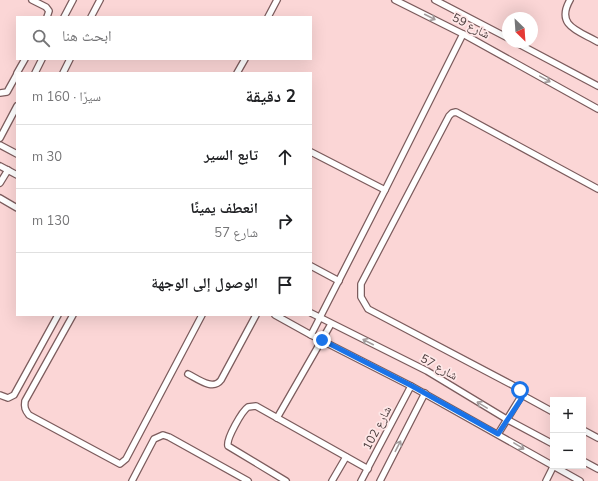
<!DOCTYPE html>
<html lang="ar">
<meta charset="utf-8">
<style>
:root{--surface:#fff;--page:#f6f6f6;--text:#202124;--muted:#757577;--line:#e0e0e0}
body{margin:0;font-family:"Nunito Sans","Noto Naskh Arabic",sans-serif;background:var(--page);color:var(--text);direction:rtl}
.controls{position:absolute;right:12px;bottom:12px;display:grid;overflow:hidden;border-radius:0px;box-shadow:0 4px 16px #0002}
.controls button{width:36px;height:36px;display:grid;place-items:center;padding:0;border:0;border-bottom:1px solid var(--line);background:var(--surface);color:var(--text);font:20px sans-serif}
.compass{position:absolute;left:502px;top:12px;width:36px;height:36px;border-radius:50%;background:var(--surface);box-shadow:0 4px 16px #0002;rotate:155deg}
.stop{position:absolute;width:12px;height:12px;margin:-9px;border:3px solid #1a73e8;border-radius:50%;background:#fff}
.stop.end{background:#1a73e8;border-color:#fff;box-shadow:0 1px 4px #0008}
.list{margin:0;padding:0;list-style:none}
h2{display:flex;justify-content:space-between;align-items:center;height:52px;margin:0;padding:0 16px;font-size:17px}
h2 small{font-size:13px;font-weight:400;color:var(--muted)}
.list li{display:grid;grid-template-columns:26px 1fr auto;gap:12px;align-items:center;box-sizing:border-box;height:64px;padding:0 16px;border-top:1px solid var(--line)}
.list b{display:block;font-size:15px;white-space:nowrap}
.list p{margin:0;font-size:13px;white-space:nowrap;color:var(--muted)}
.list em{font-size:13px;font-style:normal;color:var(--muted)}
.icon{flex:none;width:22px;height:22px;fill:none;stroke:currentColor;stroke-width:2;stroke-linecap:round;stroke-linejoin:round}
.map{position:relative;flex:none;width:598px;height:481px;overflow:hidden;direction:ltr}
.search{position:absolute;background:var(--surface);box-shadow:0 4px 16px #0002;left:16px;top:16px;width:296px;height:44px;display:flex;align-items:center;gap:10px;box-sizing:border-box;padding:0 14px;border-radius:0px;color:var(--muted);font-size:15px}
.panel{position:absolute;background:var(--surface);box-shadow:0 4px 16px #0002;left:16px;top:72px;width:296px;height:244px;border-radius:0px;direction:rtl}
.map>svg:first-child{display:block}
.lines{fill:none;stroke-linecap:round;stroke-linejoin:round}
.lane-casing{stroke:#7c5c5d;stroke-width:8}
.lane{stroke:#fff;stroke-width:5.5}
.oneway{stroke:#a39c9c}
.route{stroke:#1a73e8;stroke-width:5}
.labels{text-anchor:middle;dominant-baseline:central;stroke-width:3.5;stroke-linejoin:round;paint-order:stroke}
.street-label{font-size:12px;fill:#473939;stroke:#fee7e7}
</style>
<div class="map">
<svg width="598" height="481" viewBox="0 0 598 481">
<rect width="100%" height="100%" fill="#fbd6d6"/>
<g class="lines">
<defs>
<g id="lane">
<path d="M32,0L46,7L49,11L47,17"/>
<path d="M395,0L463,34L598,109"/>
<path d="M435,0L508,38"/>
<path d="M570,0C555,26 579,31 598,42"/>
<path d="M64,17L73,0"/>
<path d="M91,17L100,0"/>
<path d="M268,17L277,0"/>
<path d="M515,42L598,86"/>
<path d="M17,73L25,59"/>
<path d="M35,73L42,59"/>
<path d="M63,73L70,59"/>
<path d="M237,73L245,59"/>
<path d="M0,93L7,92L17,74"/>
<path d="M0,138L17,106"/>
<path d="M0,145L17,154"/>
<path d="M311,152L385,190"/>
<path d="M0,166L17,175"/>
<path d="M0,183L8,170"/>
<path d="M0,198L17,208"/>
<path d="M311,266L339,281"/>
<path d="M311,313L427,371L508,420L553,444"/>
<path d="M73,315L25,401C24,407 25,410 29,415L120,464L126,459L202,315"/>
<path d="M275,315L311,335L411,386L580,481"/>
<path d="M311,335L385,190L463,34"/>
<path d="M188,374C198,379 213,391 221,380L256,315"/>
<path d="M0,395L8,398L14,395L58,315"/>
<path d="M553,412L522,395V392L518,388L368,309L361,297V284L449,116L452,113L456,112L598,189"/>
<path d="M277,418L331,324"/>
<path d="M583,430L598,438"/>
<path d="M498,434L522,395"/>
<path d="M583,461L598,469"/>
<path d="M132,481L154,439L163,435L169,437L248,481"/>
<path d="M286,481L228,446C226,439 242,411 248,407L256,406L368,469"/>
<path d="M332,481L346,457"/>
<path d="M361,481L411,386"/>
<path d="M380,481L425,393"/>
<path d="M546,481L553,467"/>
</g>
</defs>
<use href="#lane" class="lane-casing"/>
<use href="#lane" class="lane"/>
</g>
<defs><path id="oneway-shaft" d="M-6 0H5M1.5-3L5.5 0L1.5 3" fill="none" stroke-width="1.6" stroke-linecap="round" stroke-linejoin="round"/></defs>
<g class="oneway">
<use href="#oneway-shaft" transform="translate(430 17) rotate(27)"/>
<use href="#oneway-shaft" transform="translate(545 79) rotate(29)"/>
<use href="#oneway-shaft" transform="translate(368 342) rotate(-153)"/>
<use href="#oneway-shaft" transform="translate(482 405) rotate(-149)"/>
<use href="#oneway-shaft" transform="translate(398 446) rotate(-63)"/>
<use href="#oneway-shaft" transform="translate(519 446) rotate(31)"/>
</g>
<g class="lines">
<path class="route" d="M322,340L412,386L498,434L522,398V392L520,390"/>
</g>
<g class="labels">
<g class="street-label">
<text transform="translate(471 26) rotate(28)">شارع 59</text>
<text transform="translate(439 367) rotate(29)">شارع 57</text>
<text transform="translate(377 428) rotate(-62)">شارع 102</text>
</g>
</g>
</svg>
<div class="controls">
<button>+</button>
<button>−</button>
</div>
<svg class="compass" viewBox="-18 -18 36 36"><path d="M0-13l5 13h-10z" fill="#e53935"/><path d="M0 13l5-13h-10z" fill="#757577"/></svg>
<div class="stop" style="left:520px;top:390px"></div>
<div class="stop end" style="left:322px;top:340px"></div>
<div class="search"><svg class="icon" aria-label="search" viewBox="0 0 24 24"><circle cx="10" cy="10" r="6"/><path d="M15 15l6 6"/></svg>ابحث هنا</div>
<section class="panel">
<h2>2 دقيقة<small>سيرًا · 160 m</small></h2>
<ul class="list">
<li><svg class="icon" aria-label="ahead" viewBox="0 0 24 24"><path d="M12 20V5M6 11l6-6 6 6"/></svg><div><b>تابع السير</b></div><em>30 m</em></li>
<li><svg class="icon" aria-label="right" viewBox="0 0 24 24"><path d="M7 20v-9h11M14 6l5 5-5 5"/></svg><div><b>انعطف يمينًا</b><p>شارع 57</p></div><em>130 m</em></li>
<li><svg class="icon" aria-label="arrive" viewBox="0 0 24 24"><path d="M6 21V4h12l-3 4 3 4H6"/></svg><div><b>الوصول إلى الوجهة</b></div></li>
</ul>
</section>
</div>
